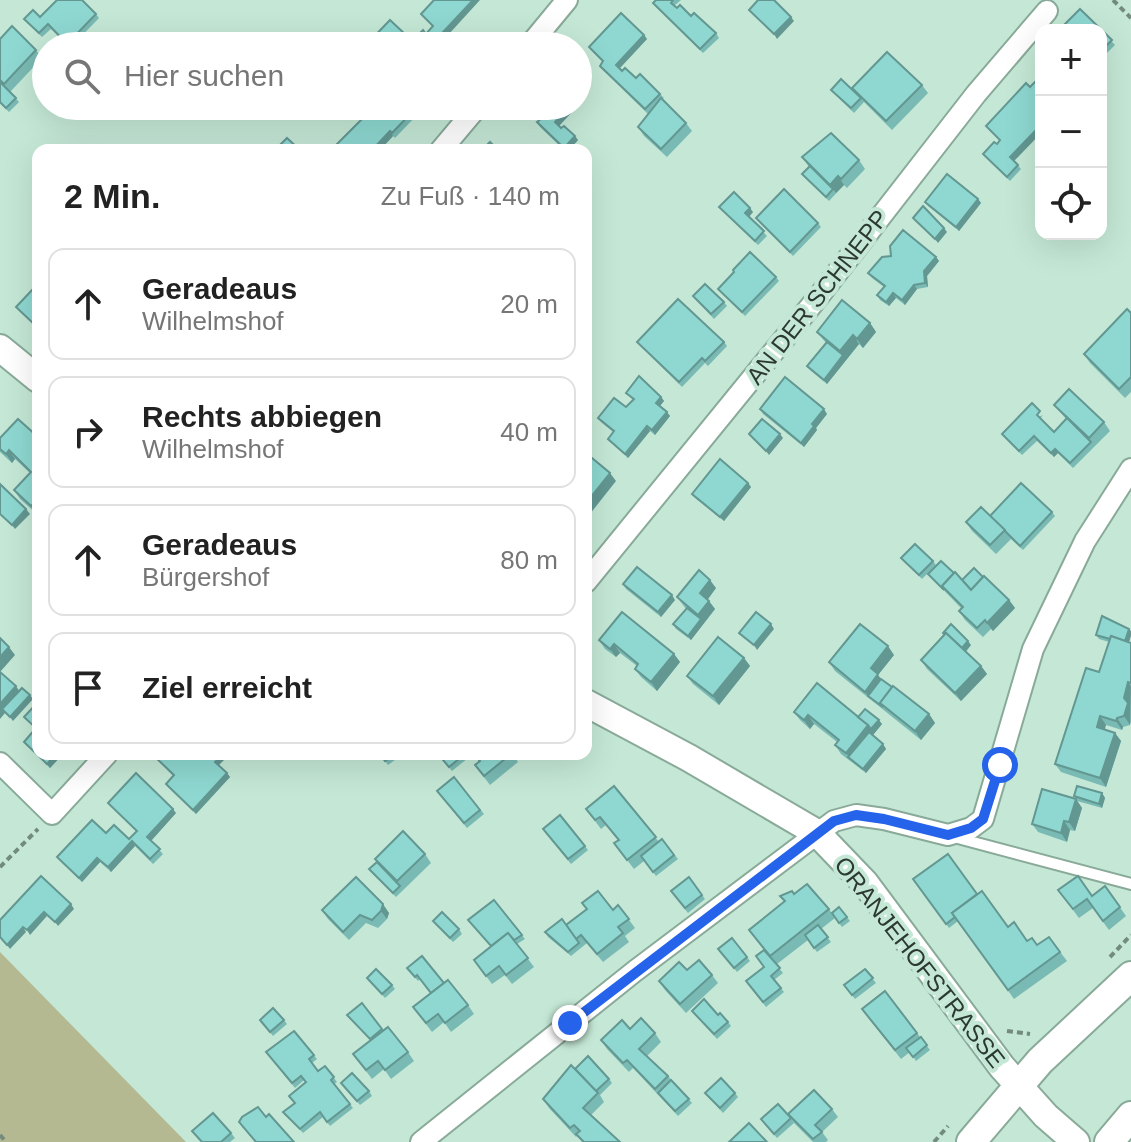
<!DOCTYPE html>
<html lang="de">
<meta charset="utf-8">
<style>
:root{--surface:#fff;--page:#f6f6f6;--text:#222;--muted:#767676;--line:#e0e0e0}
body{margin:0;font-family:Helvetica,sans-serif;background:var(--page);color:var(--text)}
.controls{position:absolute;right:24px;top:24px;display:grid;overflow:hidden;border-radius:16px;box-shadow:0 8px 32px #0002}
.controls button{width:72px;height:72px;display:grid;place-items:center;padding:0;border:0;border-bottom:2px solid var(--line);background:var(--surface);color:var(--text);font:40px sans-serif}
.stop{position:absolute;width:24px;height:24px;margin:-18px;border:6px solid #2563eb;border-radius:50%;background:#fff}
.stop.end{background:#2563eb;border-color:#fff;box-shadow:0 2px 8px #0008}
.list{margin:0;padding:0;list-style:none}
h2{display:flex;justify-content:space-between;align-items:center;height:104px;margin:0;padding:0 32px;font-size:34px}
h2 small{font-size:26px;font-weight:400;color:var(--muted)}
.list li{display:grid;grid-template-columns:52px 1fr auto;gap:24px;align-items:center;box-sizing:border-box;height:112px;margin:0 16px 16px;padding:0 16px;border:2px solid var(--line);border-radius:16px}
.list b{display:block;font-size:30px;white-space:nowrap}
.list p{margin:0;font-size:26px;white-space:nowrap;color:var(--muted)}
.list em{font-size:26px;font-style:normal;color:var(--muted)}
.icon{flex:none;width:44px;height:44px;fill:none;stroke:currentColor;stroke-width:2;stroke-linecap:round;stroke-linejoin:round}
.map{position:relative;flex:none;width:1131px;height:1142px;overflow:hidden}
.search{position:absolute;background:var(--surface);box-shadow:0 8px 32px #0002;left:32px;top:32px;width:560px;height:88px;display:flex;align-items:center;gap:20px;box-sizing:border-box;padding:0 28px;border-radius:44px;color:var(--muted);font-size:30px}
.panel{position:absolute;background:var(--surface);box-shadow:0 8px 32px #0002;left:32px;top:144px;width:560px;height:616px;border-radius:16px}
.map>svg:first-child{display:block}
.green{fill:#b5b992}
.lines{fill:none;stroke-linecap:round;stroke-linejoin:round}
.service-casing{stroke:#89aa99;stroke-width:14}
.minor-casing{stroke:#89aa99;stroke-width:24}
.tertiary-casing{stroke:#89aa99;stroke-width:30}
.secondary-casing{stroke:#89aa99;stroke-width:32}
.path{stroke:#738a7e;stroke-width:4;stroke-dasharray:6 4;stroke-linecap:butt}
.service{stroke:#fff;stroke-width:10}
.minor{stroke:#fff;stroke-width:20}
.tertiary{stroke:#fff;stroke-width:26}
.secondary{stroke:#fff;stroke-width:28}
.wall{fill:#7abab4}
.shaded-wall{fill:#639792}
.building{fill:#8ed8d1;stroke:#639792;stroke-width:2}
.route{stroke:#2563eb;stroke-width:10}
.labels{text-anchor:middle;dominant-baseline:central;stroke-width:8;stroke-linejoin:round;paint-order:stroke}
.street-label{font-size:24px;fill:#2c3932;stroke:#c5e8d6}
</style>
<div class="map">
<svg width="1131" height="1142" viewBox="0 0 1131 1142">
<rect width="100%" height="100%" fill="#c5e8d6"/>
<path class="green" d="M0,952L186,1142H0Z"/>
<g class="lines">
<defs>
<path id="service" d="M954,837L1131,884"/>
<g id="minor">
<path d="M529,46L567,0"/>
<path d="M441,150L478,106"/>
<path d="M586,582L819,296L976,94L1047,11"/>
<path d="M0,763L52,814L107,754"/>
<path d="M421,1142L635,971L834,821L856,815L884,819L948,835L971,828L983,819L1033,649L1085,541L1131,469"/>
</g>
<g id="tertiary">
<path d="M0,348L38,379"/>
<path d="M586,703L689,758L817,833L865,883L1002,1067L1046,1116L1076,1142"/>
</g>
<g id="secondary">
<path d="M971,1142L1040,1061L1131,976"/>
<path d="M1109,1142L1131,1116"/>
</g>
</defs>
<use href="#service" class="service-casing"/>
<use href="#minor" class="minor-casing"/>
<use href="#tertiary" class="tertiary-casing"/>
<use href="#secondary" class="secondary-casing"/>
<g class="path">
<path d="M1113,0L1131,18"/>
<path d="M0,867L38,829"/>
<path d="M1110,957L1131,935"/>
<path d="M1007,1031L1030,1034"/>
<path d="M0,1135L6,1142"/>
<path d="M934,1142L948,1126"/>
</g>
<use href="#service" class="service"/>
<use href="#minor" class="minor"/>
<use href="#tertiary" class="tertiary"/>
<use href="#secondary" class="secondary"/>
</g>
<g class="wall">
<path d="M656,0H681L674,6L677,8L691,16L716,33L719,38L703,53L656,7L653,3Z"/>
<path d="M96,14L99,18L72,46H69L51,29L42,37L24,19Z"/>
<path d="M1101,30L1115,45L1104,56L1101,53Z"/>
<path d="M644,35L647,39L620,68L660,94L664,98L662,99L686,123L692,131L667,157L644,136L638,127L648,114L603,70L600,66L603,62L589,47Z"/>
<path d="M0,39L36,50L42,58L10,92L19,102L9,112L0,103Z"/>
<path d="M1041,76V133L1014,161L1021,169L1010,181L983,154L1000,141L986,126Z"/>
<path d="M922,85L928,93L892,130L864,102L854,113L831,90L855,92Z"/>
<path d="M414,106L419,113L395,138L393,136L380,150H334L390,118L396,111L394,108Z"/>
<path d="M529,106L574,110L559,126L578,140L569,150H564L540,127L537,122L541,119Z"/>
<path d="M802,157L859,160L865,169L847,188L844,185L829,201L802,174L809,167Z"/>
<path d="M978,199L981,203L959,231L928,206L925,202Z"/>
<path d="M719,207L753,212L749,217L767,236L758,245Z"/>
<path d="M756,218L818,223L821,227L793,256Z"/>
<path d="M936,257L939,261L927,276L928,287L917,289L905,305L896,298L889,306L880,300L877,295L884,287L872,278L868,273Z"/>
<path d="M776,277L779,281L745,316L718,289Z"/>
<path d="M38,294V327L37,328L16,307Z"/>
<path d="M693,296L724,302L727,306L714,319Z"/>
<path d="M1131,313V392L1125,398L1090,363L1084,354Z"/>
<path d="M870,323L876,332L863,348L859,344L827,384L810,370L807,366L826,343L817,332Z"/>
<path d="M637,342H724L727,346L708,366L705,363L682,387Z"/>
<path d="M626,393L661,397L664,401L660,406L670,416L655,435L650,431L628,458L608,439L613,432L601,422L598,418L626,407L633,400Z"/>
<path d="M1054,405L1104,422L1110,431L1073,468L1058,453L1054,457L1037,441L1022,455L1002,434L1043,415L1040,419L1054,432L1066,419Z"/>
<path d="M760,409L827,414L816,428L817,430L804,447L763,414Z"/>
<path d="M38,437V514H37L20,499L14,490L30,473L15,459L12,463L0,452V438Z"/>
<path d="M748,483L751,487L724,521L695,498L692,494Z"/>
<path d="M1052,512L1055,516L1023,550L1011,539L996,554L972,531L966,522L990,516Z"/>
<path d="M901,558L933,561L936,565L922,579Z"/>
<path d="M928,574L962,580L1009,600L1015,608L993,631L991,629L983,637L965,620L959,611L961,608Z"/>
<path d="M623,584L675,600L661,617L626,589Z"/>
<path d="M716,588L707,599L715,609L691,640L676,629L673,624L686,609L677,597Z"/>
<path d="M1131,631L1129,642L1131,643V722L1130,725L1123,727L1122,730L1106,725L1104,729L1115,733L1121,741L1106,787L1061,772L1055,764L1099,672L1109,642L1099,639L1096,635Z"/>
<path d="M599,640L674,654L680,662L657,691L641,677L635,669L637,666L620,653L616,657L605,649Z"/>
<path d="M971,645L966,652L981,666L987,674L961,701L927,669L921,660Z"/>
<path d="M894,655L878,675L881,679L929,714L935,723L921,740L835,671L829,662Z"/>
<path d="M744,658L750,666L719,705L693,684L687,676Z"/>
<path d="M38,702V754H63L50,768L24,742L36,729L24,717Z"/>
<path d="M794,712L858,717L882,724L872,736L883,744L886,749L866,773L841,754L835,745L837,742L814,724L810,729L800,720Z"/>
<path d="M380,754H403L388,765Z"/>
<path d="M438,754H513L518,762L490,785L475,765L479,761L473,754L452,771Z"/>
<path d="M153,755L219,765L230,777L196,814L169,788L166,784L173,776Z"/>
<path d="M454,777L484,814L467,828L437,791Z"/>
<path d="M614,786L659,842L662,839L678,859L656,876L644,861L634,869L614,843L618,840L606,825L601,829L586,809Z"/>
<path d="M1102,793L1105,798L1102,808L1077,801L1082,808L1075,831L1070,830L1067,842L1038,832L1032,824L1076,799L1074,796Z"/>
<path d="M108,803L176,813L151,841L163,854L153,864L135,846L111,872L100,862L82,882L57,857L106,833L129,839L136,831Z"/>
<path d="M560,815L588,850L571,864L543,829Z"/>
<path d="M425,854L431,863L396,897L369,869Z"/>
<path d="M356,877L389,913L387,919L378,928L366,923L349,940L328,919L322,910Z"/>
<path d="M689,877L705,899L688,913L671,891Z"/>
<path d="M913,879L977,894L1008,927L1027,941L1037,945L1049,937L1067,961L1014,999L958,921L949,928Z"/>
<path d="M807,884L832,913L839,907L850,921L842,927L835,918L821,929L831,942L817,952L808,940L777,964L749,930Z"/>
<path d="M1105,886L1126,916L1109,930L1093,908L1079,918L1058,890L1092,896Z"/>
<path d="M494,900L525,939L517,944L534,967L512,984L505,975L492,984L474,960L491,946L468,920Z"/>
<path d="M618,905L635,928L625,936L629,942L603,962L587,943L571,956L548,937L545,932L613,910Z"/>
<path d="M433,921L459,929L462,934L453,942Z"/>
<path d="M732,938L750,961L737,972L718,949Z"/>
<path d="M764,950L783,973L774,980L784,992L766,1007L746,981L764,967Z"/>
<path d="M407,968L444,983L468,1005L474,1014L451,1032L444,1022L432,1032L413,1007L431,993L420,979L418,981Z"/>
<path d="M865,969L876,983L855,999L844,985Z"/>
<path d="M687,970L712,975L718,983L686,1013L665,990L659,981Z"/>
<path d="M367,978L392,985L395,989L385,998Z"/>
<path d="M885,991L930,1050L916,1061L910,1052L901,1059L868,1017Z"/>
<path d="M362,1003L383,1030L408,1052L414,1061L391,1079L384,1069L372,1079L353,1054L371,1041L347,1015Z"/>
<path d="M692,1011L718,1015L728,1022L731,1026L717,1039Z"/>
<path d="M284,1020L287,1024L273,1036L263,1024Z"/>
<path d="M630,1029L655,1033L661,1042L647,1056L668,1076L692,1103L678,1116L633,1068L629,1072L607,1049L601,1040Z"/>
<path d="M294,1031L317,1059L312,1063L318,1071L325,1066L337,1082L334,1084L353,1108L330,1126L323,1117L303,1133L283,1112L294,1104L306,1082L304,1080L295,1088L266,1052Z"/>
<path d="M575,1069L609,1079L612,1083L600,1095L604,1102L591,1115L620,1142H582L577,1136L576,1137L549,1108L543,1099Z"/>
<path d="M344,1087L369,1091L372,1096L360,1105Z"/>
<path d="M705,1093H735L738,1097L723,1113Z"/>
<path d="M832,1109L838,1117L822,1132L828,1140L826,1142H813L794,1123L788,1114Z"/>
<path d="M791,1118L794,1123L777,1138L761,1119Z"/>
<path d="M192,1131L231,1133L235,1138L230,1142H201Z"/>
</g>
<g class="shaded-wall">
<path d="M473,0H480L438,46H430Z"/>
<path d="M791,17L794,21L777,39L774,34Z"/>
<path d="M406,35L409,39L403,46H396Z"/>
<path d="M644,35L647,39L619,69L616,65Z"/>
<path d="M571,106L574,110L558,127L555,122Z"/>
<path d="M1039,127L1041,133L1013,162L1010,157Z"/>
<path d="M390,131L393,136L380,150H372Z"/>
<path d="M575,136L578,140L569,150H565L564,148Z"/>
<path d="M838,176L844,185L836,193L830,185Z"/>
<path d="M978,199L981,203L959,231L956,227Z"/>
<path d="M750,208L753,212L748,218L745,213Z"/>
<path d="M944,228L947,232L938,243L935,239Z"/>
<path d="M936,257L939,261L927,276L928,287L925,283L924,271Z"/>
<path d="M914,285L917,289L905,305L902,300Z"/>
<path d="M893,293L896,298L889,306L886,302Z"/>
<path d="M870,323L876,332L863,348L857,339Z"/>
<path d="M853,335L859,344L827,384L824,380L843,355L840,351Z"/>
<path d="M661,397L664,401L659,407L656,403Z"/>
<path d="M824,409L827,414L816,428L817,430L804,447L801,443L812,424Z"/>
<path d="M667,412L670,416L655,435L652,430Z"/>
<path d="M647,426L650,431L628,458L625,454Z"/>
<path d="M780,434L783,438L769,455L766,451Z"/>
<path d="M1055,449L1058,453L1054,457L1051,453Z"/>
<path d="M9,450L15,459L12,463L6,454Z"/>
<path d="M610,473L616,481L586,519V503Z"/>
<path d="M748,483L751,487L724,521L720,517Z"/>
<path d="M38,499V514H37L31,506Z"/>
<path d="M26,509L30,514L15,529L12,525Z"/>
<path d="M710,580L716,588L706,602L700,593Z"/>
<path d="M672,595L675,600L661,617L658,612Z"/>
<path d="M1009,600L1015,608L993,631L987,623Z"/>
<path d="M709,601L715,609L691,640L688,636L701,619L698,615Z"/>
<path d="M771,624L774,629L757,650L754,645Z"/>
<path d="M1129,629L1131,631V636L1127,648L1124,643Z"/>
<path d="M968,641L971,645L964,653L961,649Z"/>
<path d="M614,644L620,653L616,657L610,649Z"/>
<path d="M888,646L894,655L878,675L884,683L868,696L865,692L871,668Z"/>
<path d="M9,647L15,655L0,672V657Z"/>
<path d="M674,654L680,662L657,691L651,682Z"/>
<path d="M744,658L750,666L719,705L713,696Z"/>
<path d="M981,666L987,674L961,701L955,693Z"/>
<path d="M1128,682L1131,686L1130,725L1124,716V698Z"/>
<path d="M16,686L22,695L2,709L5,713L0,719V704Z"/>
<path d="M30,695L33,699L13,721L10,717Z"/>
<path d="M929,714L935,723L921,740L915,731Z"/>
<path d="M808,715L814,724L810,729L804,720Z"/>
<path d="M1100,716L1106,725L1103,736L1097,727Z"/>
<path d="M1117,718L1123,727L1122,730L1116,721Z"/>
<path d="M879,720L882,724L852,761L846,753L868,725Z"/>
<path d="M1115,733L1121,741L1106,787L1100,778Z"/>
<path d="M883,744L886,749L866,773L863,769Z"/>
<path d="M56,754H63L50,768L47,764Z"/>
<path d="M223,754H230L218,766L215,762Z"/>
<path d="M227,773L230,777L196,814L193,810Z"/>
<path d="M1102,793L1105,798L1102,808L1099,804Z"/>
<path d="M1076,799L1082,808L1075,831L1069,822Z"/>
<path d="M173,809L176,813L150,842L147,837Z"/>
<path d="M1064,821L1070,830L1067,842L1061,833Z"/>
<path d="M132,841L135,846L111,872L108,867Z"/>
<path d="M97,858L100,862L82,882L79,878Z"/>
<path d="M71,904L74,909L58,926L55,922Z"/>
<path d="M383,904L389,913L387,919L381,911Z"/>
<path d="M44,912L47,916L30,935L27,930Z"/>
<path d="M23,927L26,932L10,949L7,945Z"/>
</g>
<g class="building">
<path d="M57,0H82L96,14L67,44L48,24L39,33L24,19L33,10L40,17Z"/>
<path d="M434,0H473L430,46H407L423,30L426,34L433,26L421,14Z"/>
<path d="M656,0H673L671,3L677,8L680,5L691,16L694,13L716,33L700,49L653,3Z"/>
<path d="M758,0H774L791,17L774,34L749,10Z"/>
<path d="M1080,9L1112,40L1101,51V30H1059Z"/>
<path d="M621,13L644,35L616,65L622,71L625,68L636,78L640,74L660,94L645,109L600,66L603,61L589,47Z"/>
<path d="M390,20L406,35L396,46H365Z"/>
<path d="M12,26L36,50L4,84L0,80V39Z"/>
<path d="M887,52L922,85L886,121L852,88Z"/>
<path d="M1041,76V129L1039,127L1010,157L1018,165L1007,177L983,154L994,142L997,144L1000,140L986,126L1026,83L1030,87Z"/>
<path d="M841,79L861,98L851,108L831,90Z"/>
<path d="M0,82L16,98L6,108L0,102Z"/>
<path d="M661,98L686,123L661,149L638,127Z"/>
<path d="M375,106H378L390,118L397,111L394,108L396,106H414L416,108L392,133L390,131L372,150H335L333,148Z"/>
<path d="M529,106H570L555,122L561,128L564,126L575,136L564,148L537,122L542,118Z"/>
<path d="M831,133L859,160L841,179L838,176L830,185L802,157Z"/>
<path d="M287,138L300,150H275Z"/>
<path d="M490,142L498,150H482Z"/>
<path d="M810,166L833,189L826,197L802,174Z"/>
<path d="M947,174L978,199L956,227L925,202Z"/>
<path d="M784,189L818,223L790,252L756,218Z"/>
<path d="M734,192L750,208L745,213L764,231L755,241L719,207Z"/>
<path d="M923,206L944,228L935,239L913,218Z"/>
<path d="M903,230L936,257L924,271L925,283L914,285L902,300L893,293L886,302L877,295L885,286L868,273L882,257L891,256L890,246Z"/>
<path d="M750,252L776,277L742,312L718,289L734,272L733,270Z"/>
<path d="M705,284L724,302L711,314L693,296Z"/>
<path d="M33,289L38,294V320L34,324L16,307Z"/>
<path d="M678,299L724,342L705,361L702,358L679,382L637,342Z"/>
<path d="M842,300L870,323L857,339L853,335L840,351L817,332Z"/>
<path d="M1127,309L1131,313V377L1119,389L1084,354Z"/>
<path d="M827,342L843,355L824,380L807,366Z"/>
<path d="M639,376L661,397L656,403L667,412L652,430L647,426L625,454L608,439L614,431L598,418L614,398L626,407L634,399L626,393Z"/>
<path d="M785,377L824,409L812,424L814,426L801,443L760,409Z"/>
<path d="M1069,389L1104,422L1089,438L1054,405Z"/>
<path d="M1032,403L1040,411L1037,415L1054,432L1067,418L1091,442L1070,463L1055,449L1051,453L1034,436L1019,451L1002,434Z"/>
<path d="M18,419L38,437V499L31,506L14,490L31,472L9,450L6,454L0,449V438Z"/>
<path d="M762,419L780,434L766,451L749,434Z"/>
<path d="M586,453L610,473L586,503Z"/>
<path d="M720,459L748,483L720,517L692,494Z"/>
<path d="M1021,483L1052,512L1020,546L990,516Z"/>
<path d="M0,484L26,509L12,525L0,514Z"/>
<path d="M981,507L1005,530L990,545L966,522Z"/>
<path d="M915,544L933,561L919,575L901,558Z"/>
<path d="M941,561L954,573L942,586L944,590L928,574Z"/>
<path d="M637,567L672,595L658,612L623,584Z"/>
<path d="M974,568L983,577L971,590L962,580Z"/>
<path d="M699,570L710,580L700,593L709,601L698,615L677,597Z"/>
<path d="M955,572L971,590L984,576L1009,600L987,623L985,620L977,628L959,611L963,607L942,586Z"/>
<path d="M687,608L701,619L688,636L673,624Z"/>
<path d="M622,612L674,654L651,682L635,669L638,664L614,644L610,649L599,640Z"/>
<path d="M756,612L771,624L754,645L739,633Z"/>
<path d="M1102,616L1129,629L1125,641L1111,636L1110,639L1096,635Z"/>
<path d="M860,624L888,646L871,668L878,674L865,692L829,662Z"/>
<path d="M951,624L968,641L962,648L946,633L944,634L943,633Z"/>
<path d="M946,633L981,666L955,693L921,660Z"/>
<path d="M1111,636L1131,643V683L1128,682L1124,698L1128,703L1124,716L1117,718L1116,721L1100,716L1097,727L1115,733L1100,778L1055,764L1086,668L1099,672Z"/>
<path d="M718,637L744,658L713,696L687,676Z"/>
<path d="M0,638L9,647L0,657Z"/>
<path d="M0,672L16,686L0,704Z"/>
<path d="M881,679L892,687L880,703L883,707L868,696Z"/>
<path d="M817,683L868,725L846,753L835,745L839,740L808,715L804,720L794,712Z"/>
<path d="M893,686L929,714L915,731L880,703Z"/>
<path d="M22,688L30,695L10,717L2,709Z"/>
<path d="M38,702V754H56L47,764L24,742L36,728L24,717Z"/>
<path d="M865,709L879,720L871,729L868,725L858,717Z"/>
<path d="M869,732L883,744L863,769L848,757Z"/>
<path d="M154,754H223L215,762L227,773L193,810L166,784L174,775L153,755Z"/>
<path d="M380,754H394L385,761Z"/>
<path d="M438,754H465L449,767Z"/>
<path d="M474,754H511L484,776L475,765L480,761Z"/>
<path d="M136,773L173,809L147,837L160,849L150,859L132,841L108,867L97,858L79,878L57,857L92,820L106,833L114,825L129,839L137,831L108,803Z"/>
<path d="M454,777L480,810L464,823L437,791Z"/>
<path d="M614,786L656,837L627,860L614,843L619,840L600,817L595,820L586,809Z"/>
<path d="M1077,786L1102,793L1099,804L1074,796Z"/>
<path d="M1042,789L1076,799L1069,822L1064,821L1061,833L1032,824Z"/>
<path d="M560,815L585,846L568,859L543,829Z"/>
<path d="M403,831L425,854L397,881L375,859Z"/>
<path d="M662,839L674,855L653,872L641,856Z"/>
<path d="M948,854L977,894L952,913L955,917L946,924L913,879Z"/>
<path d="M377,862L400,886L393,893L369,869Z"/>
<path d="M41,876L71,904L55,922L44,912L27,930L23,927L7,945L0,937V920Z"/>
<path d="M1078,876L1092,896L1105,886L1120,907L1103,921L1087,899L1073,909L1058,890Z"/>
<path d="M356,877L383,904L381,911L372,920L360,915L343,932L322,910Z"/>
<path d="M689,877L702,895L685,908L671,891Z"/>
<path d="M807,884L829,909L770,956L749,930L785,901L780,896L792,891L794,894Z"/>
<path d="M598,891L613,910L618,905L629,919L618,927L623,933L597,954L581,935L576,939L566,925L587,909L582,903Z"/>
<path d="M982,891L1008,927L1014,922L1027,941L1032,938L1037,945L1049,937L1060,952L1008,990L952,913Z"/>
<path d="M494,900L522,935L514,940L508,933L491,946L468,920Z"/>
<path d="M839,907L847,917L839,923L832,913Z"/>
<path d="M442,912L459,929L450,938L433,921Z"/>
<path d="M562,919L579,943L568,952L545,932Z"/>
<path d="M818,925L828,937L814,948L805,935Z"/>
<path d="M508,933L528,958L506,975L499,966L486,976L474,960Z"/>
<path d="M732,938L747,957L734,968L718,949Z"/>
<path d="M764,950L780,968L771,976L781,988L763,1002L746,981L764,967L756,956Z"/>
<path d="M422,956L444,983L431,993L417,975L415,977L407,968Z"/>
<path d="M699,960L712,975L680,1004L659,981L679,962L687,970Z"/>
<path d="M376,969L392,985L382,994L367,978Z"/>
<path d="M865,969L873,978L852,995L844,985Z"/>
<path d="M448,980L468,1005L445,1023L438,1014L426,1023L413,1007Z"/>
<path d="M885,991L917,1033L895,1050L862,1009Z"/>
<path d="M704,999L718,1015L720,1013L728,1022L714,1034L692,1011Z"/>
<path d="M362,1003L382,1029L370,1039L347,1015Z"/>
<path d="M273,1008L284,1020L270,1032L260,1020Z"/>
<path d="M641,1018L655,1033L639,1049L668,1076L655,1089L627,1060L623,1063L601,1040L622,1020L630,1029Z"/>
<path d="M388,1027L408,1052L385,1070L378,1061L366,1070L353,1054Z"/>
<path d="M294,1031L314,1055L309,1059L318,1071L325,1066L334,1077L331,1080L350,1104L327,1122L320,1112L300,1129L283,1112L295,1103L289,1096L306,1082L301,1076L292,1083L266,1052Z"/>
<path d="M921,1037L927,1045L913,1057L906,1048Z"/>
<path d="M588,1056L609,1079L596,1091L575,1069Z"/>
<path d="M571,1065L598,1093L583,1108L620,1142H584L576,1134L580,1131L574,1125L570,1128L543,1099Z"/>
<path d="M352,1073L369,1091L357,1101L341,1083Z"/>
<path d="M721,1078L735,1093L720,1108L705,1093Z"/>
<path d="M671,1080L689,1099L675,1111L658,1093Z"/>
<path d="M814,1090L832,1109L815,1125L822,1132L813,1139L788,1114Z"/>
<path d="M778,1104L791,1118L774,1134L761,1119Z"/>
<path d="M258,1107L266,1117L269,1114L294,1142H256L239,1122L242,1117Z"/>
<path d="M213,1113L231,1133L221,1142H202L192,1131Z"/>
<path d="M749,1123L767,1142H729Z"/>
</g>
<g class="lines">
<path class="route" d="M570,1023L834,821L856,815L884,819L948,835L971,828L983,819L1000,765"/>
</g>
<g class="labels">
<g class="street-label">
<text transform="translate(817 297) rotate(-52)">AN DER SCHNEPP</text>
<text transform="translate(920 962) rotate(52)">ORANJEHOFSTRASSE</text>
</g>
</g>
</svg>
<div class="controls">
<button>+</button>
<button>−</button>
<button><svg class="icon" aria-label="locate" viewBox="0 0 24 24"><circle cx="12" cy="12" r="6"/><path d="M12 2v4M12 18v4M2 12h4M18 12h4"/></svg></button>
</div>
<div class="stop" style="left:1000px;top:765px"></div>
<div class="stop end" style="left:570px;top:1023px"></div>
<div class="search"><svg class="icon" aria-label="search" viewBox="0 0 24 24"><circle cx="10" cy="10" r="6"/><path d="M15 15l6 6"/></svg>Hier suchen</div>
<section class="panel">
<h2>2 Min.<small>Zu Fuß · 140 m</small></h2>
<ul class="list">
<li><svg class="icon" aria-label="ahead" viewBox="0 0 24 24"><path d="M12 20V5M6 11l6-6 6 6"/></svg><div><b>Geradeaus</b><p>Wilhelmshof</p></div><em>20 m</em></li>
<li><svg class="icon" aria-label="right" viewBox="0 0 24 24"><path d="M7 20v-9h11M14 6l5 5-5 5"/></svg><div><b>Rechts abbiegen</b><p>Wilhelmshof</p></div><em>40 m</em></li>
<li><svg class="icon" aria-label="ahead" viewBox="0 0 24 24"><path d="M12 20V5M6 11l6-6 6 6"/></svg><div><b>Geradeaus</b><p>Bürgershof</p></div><em>80 m</em></li>
<li><svg class="icon" aria-label="arrive" viewBox="0 0 24 24"><path d="M6 21V4h12l-3 4 3 4H6"/></svg><div><b>Ziel erreicht</b></div></li>
</ul>
</section>
</div>
